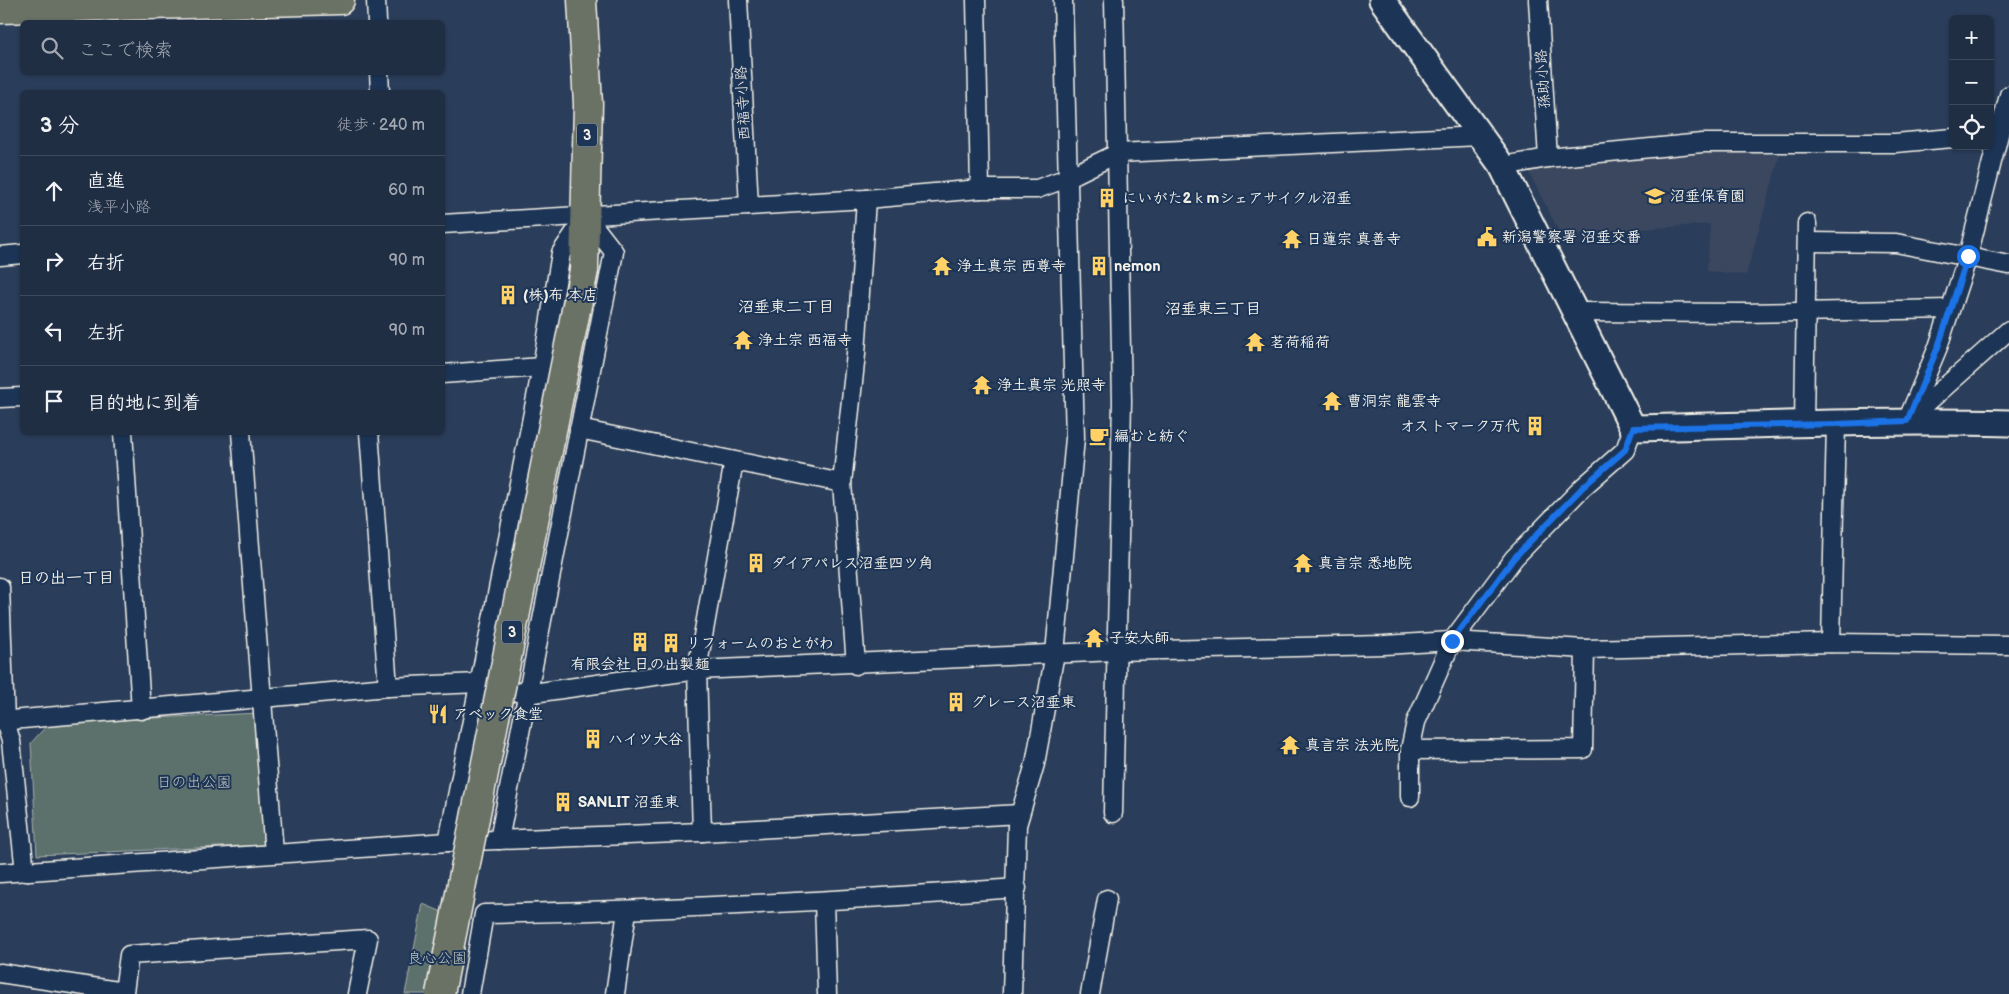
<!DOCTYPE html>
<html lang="ja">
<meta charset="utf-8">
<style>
:root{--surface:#202e44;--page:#28364b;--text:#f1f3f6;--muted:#a2a8b2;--line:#3d4a5d}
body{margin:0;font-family:"Balsamiq Sans","Klee One",sans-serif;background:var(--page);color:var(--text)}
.controls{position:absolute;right:15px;top:15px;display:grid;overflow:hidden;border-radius:8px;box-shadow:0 1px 4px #0004}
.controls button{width:45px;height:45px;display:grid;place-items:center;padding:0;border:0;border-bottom:1px solid var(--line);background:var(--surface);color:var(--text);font:25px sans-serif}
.stop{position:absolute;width:15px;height:15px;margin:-11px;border:4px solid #1a73e8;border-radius:50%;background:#fff}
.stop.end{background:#1a73e8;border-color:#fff;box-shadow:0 1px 5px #0008}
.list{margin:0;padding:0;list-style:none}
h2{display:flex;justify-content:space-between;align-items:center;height:65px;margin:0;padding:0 20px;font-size:21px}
h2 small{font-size:16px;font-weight:400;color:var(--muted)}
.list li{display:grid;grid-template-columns:32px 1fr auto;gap:15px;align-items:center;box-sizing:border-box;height:70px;padding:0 20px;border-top:1px solid var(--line)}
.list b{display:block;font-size:19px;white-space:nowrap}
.list p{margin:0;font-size:16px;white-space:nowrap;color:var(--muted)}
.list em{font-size:16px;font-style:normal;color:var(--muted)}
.icon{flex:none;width:28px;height:28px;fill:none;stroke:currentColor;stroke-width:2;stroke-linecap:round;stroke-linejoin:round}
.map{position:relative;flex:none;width:2009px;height:994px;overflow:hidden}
.search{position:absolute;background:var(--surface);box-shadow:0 1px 4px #0004;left:20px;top:20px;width:425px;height:55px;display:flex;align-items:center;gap:12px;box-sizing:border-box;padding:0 18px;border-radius:8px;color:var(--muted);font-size:19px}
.panel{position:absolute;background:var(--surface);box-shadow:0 1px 4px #0004;left:20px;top:90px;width:425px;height:345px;border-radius:8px}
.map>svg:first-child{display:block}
.built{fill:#3a475e}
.green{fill:#5c706c;stroke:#a8b0aa}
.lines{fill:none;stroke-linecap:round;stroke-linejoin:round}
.street-casing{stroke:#f4f1e8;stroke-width:21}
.secondary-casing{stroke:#f4f1e8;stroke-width:29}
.primary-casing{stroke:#f4f1e8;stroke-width:31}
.street{stroke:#1d3557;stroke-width:18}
.secondary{stroke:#1d3557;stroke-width:25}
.primary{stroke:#6b7165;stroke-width:28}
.primary-bridge-casing{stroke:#f4f1e8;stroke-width:31;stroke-linecap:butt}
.primary-bridge{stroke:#6b7165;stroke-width:28}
.route{stroke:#1a73e8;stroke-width:6}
.labels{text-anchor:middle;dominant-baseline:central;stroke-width:4;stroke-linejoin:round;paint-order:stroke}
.shield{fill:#1d3557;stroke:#b4b9bc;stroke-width:1}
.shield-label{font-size:14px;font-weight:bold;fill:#f4f1e8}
.street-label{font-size:15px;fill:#f4f1e8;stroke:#1d3557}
.poi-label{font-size:15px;font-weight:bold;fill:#f4f1e8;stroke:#1d3557;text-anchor:start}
.park-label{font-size:15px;fill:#bfc4bd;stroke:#1d3557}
.neighbourhood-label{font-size:16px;font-weight:bold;fill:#f4f1e8;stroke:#1d3557}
</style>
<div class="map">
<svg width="2009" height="994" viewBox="0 0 2009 994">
<rect width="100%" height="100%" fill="#2a3d5a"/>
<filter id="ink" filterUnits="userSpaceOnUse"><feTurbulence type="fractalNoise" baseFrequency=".02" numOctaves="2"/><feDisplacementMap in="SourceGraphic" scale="10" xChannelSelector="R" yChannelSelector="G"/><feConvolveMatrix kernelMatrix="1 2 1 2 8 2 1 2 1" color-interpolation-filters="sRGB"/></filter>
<g filter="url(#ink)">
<path class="built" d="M1699,151L1780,155L1746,275L1707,271L1710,224L1561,235L1526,167Z"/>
<g class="green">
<path d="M259,713L265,845L37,855L31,743L49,723Z"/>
<path d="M423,904L469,923L454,994H405Z"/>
</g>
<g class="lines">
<defs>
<g id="street">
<path d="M376,0L377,22"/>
<path d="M738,0L749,206"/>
<path d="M976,0L980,189"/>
<path d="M1538,0L1548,158"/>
<path d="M379,72L380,92"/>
<path d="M1502,166L1548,158L1702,143H1895L1953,138"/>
<path d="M442,224L866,199L980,189H1037L1067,178L1118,153L1480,136"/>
<path d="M1808,242L1896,243L2009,265"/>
<path d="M0,256L22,254"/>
<path d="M1576,312L1742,313L1950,309"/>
<path d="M442,374L542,367"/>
<path d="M0,398L22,397"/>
<path d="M1911,417L2009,330"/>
<path d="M1907,421L1938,347L1968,256L2009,95"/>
<path d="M1804,425L1807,223"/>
<path d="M579,429L842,483L856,665"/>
<path d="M123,432L141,710"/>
<path d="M241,432L274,853"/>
<path d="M369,432L388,687"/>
<path d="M842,483L856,354L866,199"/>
<path d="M0,587L5,721L11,741L25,872"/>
<path d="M1831,643L1836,424"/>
<path d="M0,721L388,687L479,683L526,694L697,670L1116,651L1384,645L1452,641L1585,649L1831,643L2009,645"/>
<path d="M1410,750L1583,749L1585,649"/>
<path d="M1410,797V750L1416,722L1452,641L1514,558L1583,487L1625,450L1633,428"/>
<path d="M1113,813L1122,401L1114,0"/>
<path d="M702,832L1020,814"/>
<path d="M448,842L542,367L561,253L586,216L614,252L499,840"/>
<path d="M0,873L448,842L702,832L697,670L734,461"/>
<path d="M824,902L827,994"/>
<path d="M0,973L124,992L129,955L368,939L357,994"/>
<path d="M470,994L484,914C662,910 839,901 1017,888"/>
<path d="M615,994L627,911"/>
<path d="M1012,994L1017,825L1035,764L1055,653L1075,438L1063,0"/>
<path d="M1090,994L1107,899"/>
</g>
<path id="secondary" d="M1382,0L1502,166L1633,428C1759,425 1884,420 2009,423"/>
<g id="primary">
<path d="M582,0L588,104L584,270"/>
<path d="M0,9L340,0"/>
</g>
</defs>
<use href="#street" class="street-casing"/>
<use href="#secondary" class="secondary-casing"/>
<use href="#primary" class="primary-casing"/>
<use href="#street" class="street"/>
<use href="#secondary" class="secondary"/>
<use href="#primary" class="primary"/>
<defs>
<path id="primary-bridge" d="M440,994L584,270"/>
</defs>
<use href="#primary-bridge" class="primary-bridge-casing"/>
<use href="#primary-bridge" class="primary-bridge"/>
</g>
</g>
<g class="lines" filter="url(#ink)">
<path class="route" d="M1452,641L1514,558L1583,487L1625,450L1633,428L1836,424L1907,421L1938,347L1968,256"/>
</g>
<defs>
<symbol id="school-bare" viewBox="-9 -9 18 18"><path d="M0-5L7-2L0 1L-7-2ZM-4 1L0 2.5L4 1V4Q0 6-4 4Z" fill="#ffd166" stroke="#1d3557" stroke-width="2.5" paint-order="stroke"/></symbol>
<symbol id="building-bare" viewBox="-9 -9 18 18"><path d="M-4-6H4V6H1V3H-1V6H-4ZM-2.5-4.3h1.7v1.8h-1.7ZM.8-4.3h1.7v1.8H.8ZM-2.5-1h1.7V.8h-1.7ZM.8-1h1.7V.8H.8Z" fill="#ffd166" stroke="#1d3557" stroke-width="2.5" paint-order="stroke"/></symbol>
<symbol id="civic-bare" viewBox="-9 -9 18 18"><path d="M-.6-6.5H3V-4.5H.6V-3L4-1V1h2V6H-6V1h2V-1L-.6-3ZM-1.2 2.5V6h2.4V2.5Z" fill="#ffd166" stroke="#1d3557" stroke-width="2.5" paint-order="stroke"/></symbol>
<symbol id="temple-bare" viewBox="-9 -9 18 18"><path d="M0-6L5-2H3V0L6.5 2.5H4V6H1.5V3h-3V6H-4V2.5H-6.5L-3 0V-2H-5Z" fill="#ffd166" stroke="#1d3557" stroke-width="2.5" paint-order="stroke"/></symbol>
<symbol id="cafe-bare" viewBox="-9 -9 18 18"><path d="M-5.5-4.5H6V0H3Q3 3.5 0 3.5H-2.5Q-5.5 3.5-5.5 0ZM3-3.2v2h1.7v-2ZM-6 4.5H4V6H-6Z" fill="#ffd166" stroke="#1d3557" stroke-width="2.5" paint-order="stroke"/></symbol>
<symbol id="restaurant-bare" viewBox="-9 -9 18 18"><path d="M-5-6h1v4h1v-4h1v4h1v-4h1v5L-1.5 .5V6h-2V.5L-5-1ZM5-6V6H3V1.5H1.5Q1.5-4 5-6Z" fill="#ffd166" stroke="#1d3557" stroke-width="2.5" paint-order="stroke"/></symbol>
</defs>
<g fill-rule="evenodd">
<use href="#school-bare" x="1641" y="182" width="28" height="28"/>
<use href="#building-bare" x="1093" y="184" width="28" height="28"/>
<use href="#civic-bare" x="1473" y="223" width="28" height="28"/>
<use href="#temple-bare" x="1278" y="225" width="28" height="28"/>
<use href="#temple-bare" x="928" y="252" width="28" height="28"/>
<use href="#building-bare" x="1085" y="252" width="28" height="28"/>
<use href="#building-bare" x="494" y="281" width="28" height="28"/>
<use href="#temple-bare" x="729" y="326" width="28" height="28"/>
<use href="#temple-bare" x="1241" y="328" width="28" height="28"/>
<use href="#temple-bare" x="968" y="371" width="28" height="28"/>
<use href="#temple-bare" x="1318" y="387" width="28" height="28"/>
<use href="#building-bare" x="1521" y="412" width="28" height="28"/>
<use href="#cafe-bare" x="1085" y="422" width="28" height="28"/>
<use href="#building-bare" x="742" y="549" width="28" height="28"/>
<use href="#temple-bare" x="1289" y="549" width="28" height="28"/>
<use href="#temple-bare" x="1080" y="624" width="28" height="28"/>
<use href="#building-bare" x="626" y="628" width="28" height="28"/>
<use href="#building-bare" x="657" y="629" width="28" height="28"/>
<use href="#building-bare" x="942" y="688" width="28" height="28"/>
<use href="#restaurant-bare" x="424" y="700" width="28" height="28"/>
<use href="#building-bare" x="579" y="725" width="28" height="28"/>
<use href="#temple-bare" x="1276" y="731" width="28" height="28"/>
<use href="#building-bare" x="549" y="788" width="28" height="28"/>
</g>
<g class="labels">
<g class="shield">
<rect x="577" y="123.5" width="20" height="23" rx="4"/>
<rect x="502" y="620.5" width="20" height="23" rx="4"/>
</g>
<g class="shield-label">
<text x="587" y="135">3</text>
<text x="512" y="632">3</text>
</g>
<g class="street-label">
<text transform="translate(1543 79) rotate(-94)">孫助小路</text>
<text transform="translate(743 103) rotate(-93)">西福寺小路</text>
</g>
<g class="poi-label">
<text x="1670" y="196">沼垂保育園</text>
<text x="1122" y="198">にいがた2ｋmシェアサイクル沼垂</text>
<text x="1502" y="237">新潟警察署 沼垂交番</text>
<text x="1307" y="239">日蓮宗 真善寺</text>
<text x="957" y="266">浄土真宗 西尊寺</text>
<text x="1114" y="266">nemon</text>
<text x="523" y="295">(株)布 本店</text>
<text x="758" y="340">浄土宗 西福寺</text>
<text x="1270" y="342">茗荷稲荷</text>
<text x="997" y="385">浄土真宗 光照寺</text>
<text x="1347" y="401">曹洞宗 龍雲寺</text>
<text x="1520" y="426" text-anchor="end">オストマーク万代</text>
<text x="1114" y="436">編むと紡ぐ</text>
<text x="771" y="563">ダイアパレス沼垂四ツ角</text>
<text x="1318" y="563">真言宗 悉地院</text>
<text x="1109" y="638">子安大師</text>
<text x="686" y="643">リフォームのおとがわ</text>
<text x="640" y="664" text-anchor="middle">有限会社 日の出製麺</text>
<text x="971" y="702">グレース沼垂東</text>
<text x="453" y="714">アベック食堂</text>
<text x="608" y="739">ハイツ大谷</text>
<text x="1305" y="745">真言宗 法光院</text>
<text x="578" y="802">SANLIT 沼垂東</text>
</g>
<g class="park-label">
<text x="194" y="782">日の出公園</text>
<text x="437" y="958">良心公園</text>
</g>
<g class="neighbourhood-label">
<text x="786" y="307">沼垂東二丁目</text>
<text x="1213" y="309">沼垂東三丁目</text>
<text x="66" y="578">日の出一丁目</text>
</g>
</g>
</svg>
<div class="controls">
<button>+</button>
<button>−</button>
<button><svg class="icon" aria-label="locate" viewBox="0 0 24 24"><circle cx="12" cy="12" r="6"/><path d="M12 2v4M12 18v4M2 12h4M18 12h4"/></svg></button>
</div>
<div class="stop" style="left:1968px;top:256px"></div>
<div class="stop end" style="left:1452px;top:641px"></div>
<div class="search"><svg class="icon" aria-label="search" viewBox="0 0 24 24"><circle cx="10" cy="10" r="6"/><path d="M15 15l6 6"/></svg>ここで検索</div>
<section class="panel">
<h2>3 分<small>徒歩 · 240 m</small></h2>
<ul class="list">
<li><svg class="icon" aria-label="ahead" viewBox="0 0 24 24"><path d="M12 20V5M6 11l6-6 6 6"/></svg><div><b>直進</b><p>浅平小路</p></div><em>60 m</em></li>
<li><svg class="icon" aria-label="right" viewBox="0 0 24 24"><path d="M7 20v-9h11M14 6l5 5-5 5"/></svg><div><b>右折</b></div><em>90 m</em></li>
<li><svg class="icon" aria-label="left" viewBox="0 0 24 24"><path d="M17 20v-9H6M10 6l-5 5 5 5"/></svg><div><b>左折</b></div><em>90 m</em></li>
<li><svg class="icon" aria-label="arrive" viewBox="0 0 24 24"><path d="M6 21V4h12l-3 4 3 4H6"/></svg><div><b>目的地に到着</b></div></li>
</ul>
</section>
</div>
